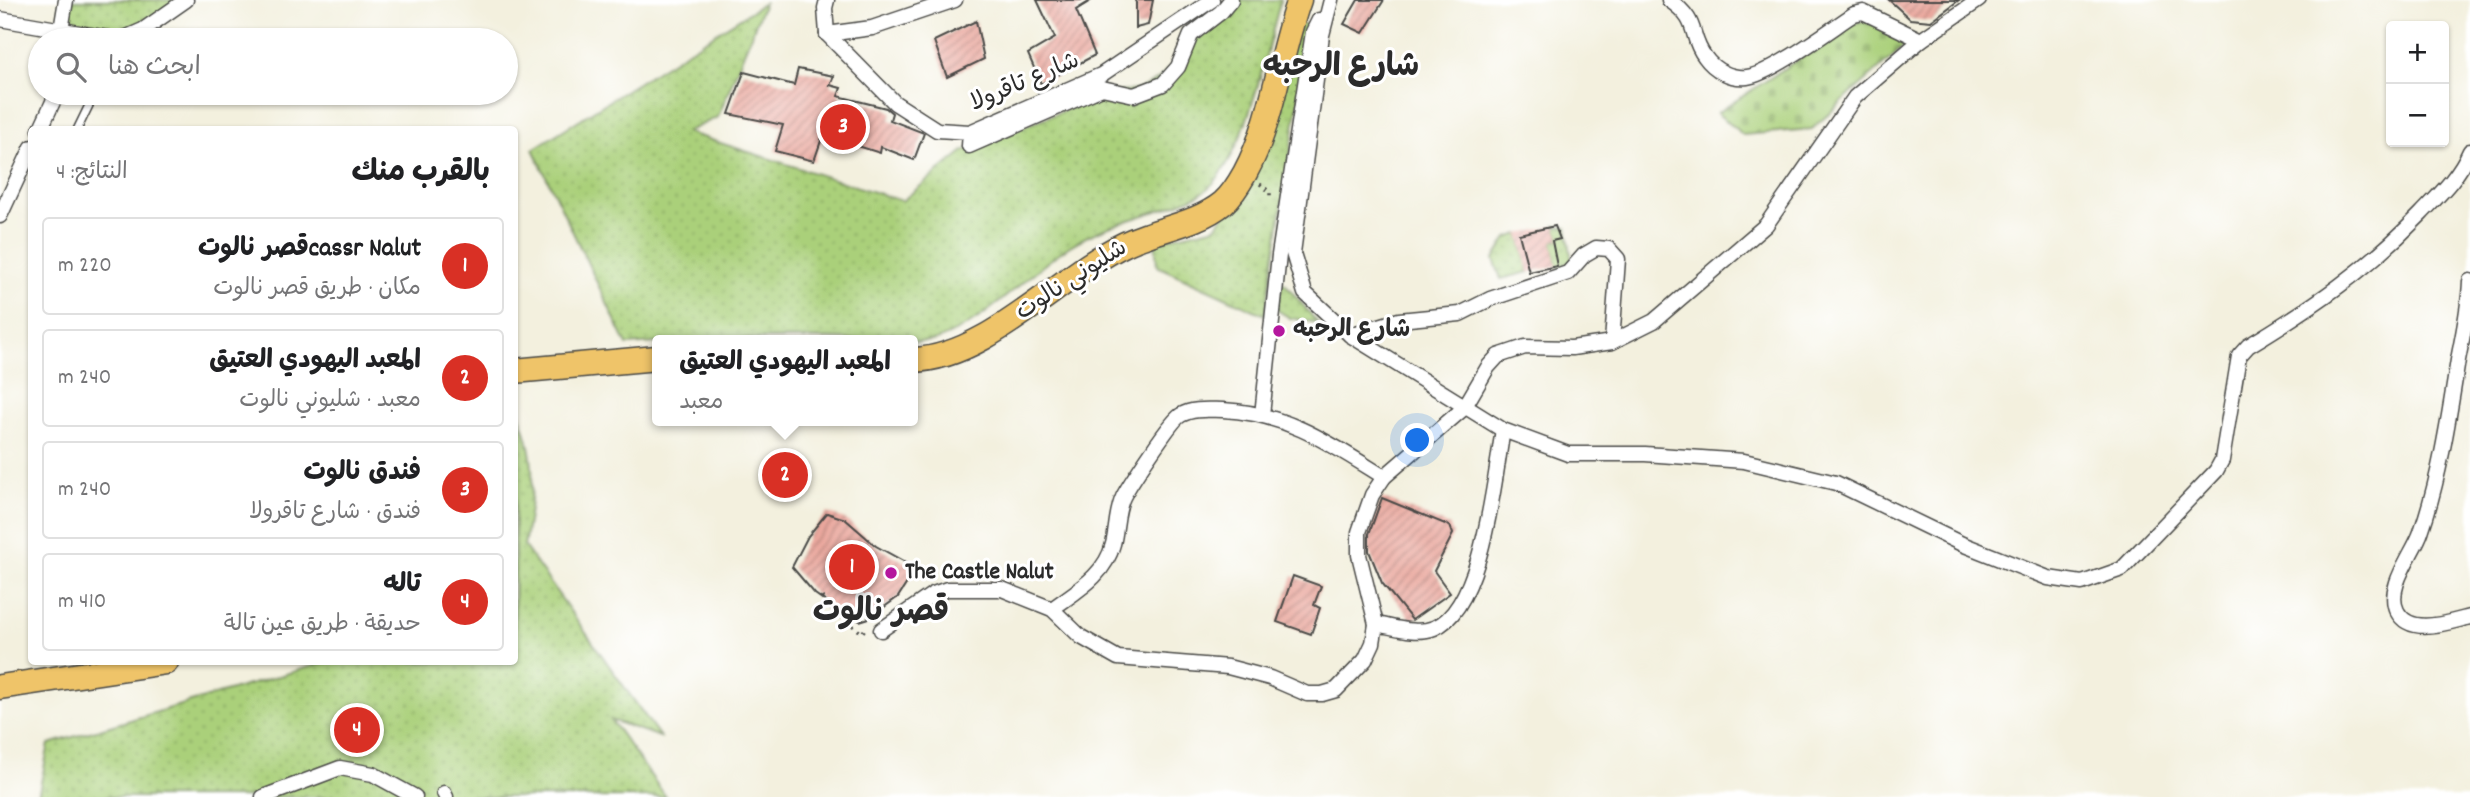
<!DOCTYPE html>
<html lang="ar">
<meta charset="utf-8">
<style>
:root{--surface:#fff;--page:#f2f2f2;--text:#202124;--muted:#757577;--line:#e0e0e0;--accent:#d93025}
body{margin:0;font-family:Dekko,"Playpen Sans Arabic",sans-serif;background:var(--page);color:var(--text);direction:rtl}
.controls{position:absolute;right:21px;top:21px;display:grid;overflow:hidden;border-radius:7px;box-shadow:0 2px 5px #0004}
.controls button{width:63px;height:63px;display:grid;place-items:center;padding:0;border:0;border-bottom:2px solid var(--line);background:var(--surface);color:var(--text);font:35px sans-serif}
.you{position:absolute;left:1418px;top:441px;width:24px;height:24px;margin:-18px;border:5px solid #fff;border-radius:50%;background:#1a73e8;box-shadow:0 0 0 10px #1a73e833}
.badge{display:grid;place-items:center;width:46px;height:46px;border-radius:50%;background:var(--accent);color:#fff;font-size:23px;font-weight:700}
.pin{position:absolute;translate:-50% -50%;border:4px solid #fff;box-shadow:0 2px 7px #0006}
.popup{position:absolute;left:652px;top:335px;width:266px;height:91px;box-sizing:border-box;display:grid;place-content:center;border-radius:7px;background:var(--surface);filter:drop-shadow(0 2px 5px #0005);font-size:23px;white-space:nowrap;color:var(--muted)}
.popup b{font-size:26px;color:var(--text)}
.popup::after{content:'';position:absolute;left:50%;top:100%;margin-left:-14px;border:14px solid transparent;border-top-color:var(--surface)}
.list{margin:0;padding:0;list-style:none}
h2{display:flex;justify-content:space-between;align-items:center;height:91px;margin:0;padding:0 28px;font-size:30px}
h2 small{font-size:23px;font-weight:400;color:var(--muted)}
.list li{display:grid;grid-template-columns:46px 1fr auto;gap:21px;align-items:center;box-sizing:border-box;height:98px;margin:0 14px 14px;padding:0 14px;border:2px solid var(--line);border-radius:7px}
.list b{display:block;font-size:26px;white-space:nowrap}
.list p{margin:0;font-size:23px;white-space:nowrap;color:var(--muted)}
.list em{font-size:23px;font-style:normal;color:var(--muted)}
.icon{flex:none;width:38px;height:38px;fill:none;stroke:currentColor;stroke-width:2;stroke-linecap:round;stroke-linejoin:round}
.map{position:relative;flex:none;width:2470px;height:797px;overflow:hidden;direction:ltr}
.search{position:absolute;background:var(--surface);box-shadow:0 2px 5px #0004;left:28px;top:28px;width:490px;height:77px;display:flex;align-items:center;gap:18px;box-sizing:border-box;padding:0 24px;border-radius:38px;color:var(--muted);font-size:26px}
.panel{position:absolute;background:var(--surface);box-shadow:0 2px 5px #0004;left:28px;top:126px;width:490px;height:539px;border-radius:7px;direction:rtl}
.map>svg:first-child{display:block}
.grass{fill:url(#grass-dots);stroke:#6a7e52;stroke-width:2}
.cemetery{fill:url(#cemetery-stones);stroke:#6a7e52;stroke-width:2}
.building{fill:url(#building-hatch)}
.lines{fill:none;stroke-linecap:round;stroke-linejoin:round}
.lane-casing{stroke:#494946;stroke-width:10}
.street-casing{stroke:#494946;stroke-width:17}
.highway-casing{stroke:#494946;stroke-width:27}
.path{stroke:#494946;stroke-width:3.5;stroke-dasharray:2 5;stroke-linecap:butt}
.lane{stroke:#fff;stroke-width:7}
.street{stroke:#fff;stroke-width:14}
.highway{stroke:#efc469;stroke-width:24}
.poi-dot{fill:#b5179e;stroke:#fff;stroke-width:2.5}
.labels{text-anchor:middle;dominant-baseline:central;stroke-width:6;stroke-linejoin:round;paint-order:stroke}
.street-label{font-size:24px;fill:#2b2b2b;stroke:#fff}
.poi-label{font-size:24px;font-weight:bold;fill:#2b2b2b;stroke:#fff;text-anchor:start}
.district-label{font-size:32px;font-weight:bold;fill:#2b2b2b;stroke:#fff}
</style>
<div class="map">
<svg width="2470" height="797" viewBox="0 0 2470 797">
<defs>
<pattern id="grass-dots" width="8" height="8" patternUnits="userSpaceOnUse" patternTransform="scale(1.75)"><rect width="8" height="8" fill="#aad07a"/><path d="M2 2h.1M6 6h.1" fill="none" stroke="#92b36a" stroke-width="1.8" stroke-linecap="round"/></pattern>
<pattern id="cemetery-stones" width="16" height="16" patternUnits="userSpaceOnUse" patternTransform="scale(1.75)"><rect width="16" height="16" fill="#aad07a"/><path d="M2 7V4a2 2 0 0 1 4 0v3zM10 15v-3a2 2 0 0 1 4 0v3z" fill="#92b36a"/></pattern>
<pattern id="building-hatch" width="6" height="6" patternUnits="userSpaceOnUse" patternTransform="scale(1.75)"><rect width="6" height="6" fill="#eaa79d"/><path d="M-1 1l2-2M0 6l6-6M5 7l2-2" fill="none" stroke="#be8880"/></pattern>
</defs>
<rect width="100%" height="100%" fill="#fff"/>
<filter id="ink" filterUnits="userSpaceOnUse"><feTurbulence type="fractalNoise" baseFrequency=".0143" numOctaves="2"/><feDisplacementMap in="SourceGraphic" scale="14" xChannelSelector="R" yChannelSelector="G"/><feConvolveMatrix kernelMatrix="1 2 1 2 8 2 1 2 1" color-interpolation-filters="sRGB"/></filter>
<filter id="wash" filterUnits="userSpaceOnUse"><feTurbulence type="fractalNoise" baseFrequency=".00686" numOctaves="4" result="noise"/><feDisplacementMap in="SourceGraphic" scale="28" xChannelSelector="R" yChannelSelector="G"/><feGaussianBlur stdDeviation="1.57" result="paint"/><feColorMatrix in="noise" values="0 0 0 0 0 0 0 0 0 0 0 0 0 0 0 0 0 1.4 0 .05"/><feComposite in="paint" operator="in"/></filter>
<g filter="url(#wash)">
<rect width="100%" height="100%" fill="#f3f0de"/>
<g class="grass">
<path d="M66,0H186L120,40L61,30Z"/>
<path d="M1230,0H1281C1266,48 1244,173 1198,195C1156,215 1110,221 1070,246C1024,275 989,321 937,340C922,345 852,339 831,339C762,338 693,340 627,345L533,149L764,3L718,117L686,132L902,201L965,150L1108,93L1137,90L1159,79Z"/>
<path d="M1296,22L1310,26L1265,315L1157,266L1155,241L1216,227L1249,174Z"/>
<path d="M1555,226L1567,227L1572,262L1557,268L1552,241L1560,239Z"/>
<path d="M1519,234L1529,272L1501,279L1494,259L1507,238Z"/>
<path d="M1282,282L1286,285L1318,323L1290,318L1277,310Z"/>
<path d="M515,406C540,457 533,493 524,546L660,737L611,720L666,797H38L49,744L326,662H514Z"/>
</g>
<path class="cemetery" d="M1870,19L1912,39L1812,129L1743,135L1717,113L1852,24Z"/>
<g id="blocks">
<g class="building">
<path d="M1037,0H1092L1076,10L1095,55L1041,84L1028,54L1055,38Z"/>
<path d="M1136,0H1153L1148,25L1136,28Z"/>
<path d="M1358,0H1384L1363,33L1344,24Z"/>
<path d="M1889,0H1959L1931,21L1910,19Z"/>
<path d="M976,21L984,59L947,77L934,41Z"/>
<path d="M798,69L834,76L830,85L841,88L838,96L886,108L892,113L890,120L924,133L914,160L881,147L880,153L823,135L814,161L775,151L783,125L729,114L744,72L794,85Z"/>
<path d="M1555,226L1560,239L1552,241L1557,266L1529,272L1519,234Z"/>
<path d="M1382,498L1450,526L1453,534L1434,571L1450,593L1412,620L1382,583L1369,551V534Z"/>
<path d="M827,513L845,519L876,546L912,566L914,572L898,597L869,618L860,621L836,609L815,594L792,567L808,536Z"/>
<path d="M1293,576L1321,586L1314,605L1320,608L1311,634L1277,622Z"/>
</g>
</g>
</g>
<g filter="url(#ink)">
<use href="#blocks" fill-opacity="0" stroke="#494946" stroke-width="2"/>
<g class="lines">
<defs>
<path id="lane" d="M77,130L95,93"/>
<g id="street">
<path d="M1331,0L1322,35L1293,253L1305,293L1350,335L1503,430L1568,454H1645L1744,461L1836,483L1962,544L2048,578L2082,583L2122,569L2216,471L2222,460L2239,356L2248,346C2314,306 2367,270 2421,214C2440,194 2459,176 2470,151"/>
<path d="M1669,0C1701,22 1688,35 1705,57C1714,70 1731,79 1747,77C1771,74 1831,29 1854,14L1863,12L1921,40"/>
<path d="M0,19L120,40L143,30L186,0"/>
<path d="M61,30L66,0"/>
<path d="M827,34L895,103L937,130L970,132L1101,75L1212,0"/>
<path d="M827,34L872,28L955,0"/>
<path d="M827,34L825,8L827,0"/>
<path d="M40,130L57,93"/>
<path d="M970,132L969,146L1102,88L1134,95L1163,84L1178,67L1191,35L1221,12L1231,0"/>
<path d="M0,216L32,147"/>
<path d="M2470,281C2469,308 2463,334 2458,360C2449,417 2440,477 2421,532C2414,553 2385,587 2397,611C2410,637 2449,622 2470,617"/>
<path d="M1350,335L1399,320L1460,314L1490,299L1568,273L1584,255L1596,248L1609,249L1618,259L1612,342"/>
<path d="M1262,415L1279,255L1313,32L1319,20"/>
<path d="M1052,609C1076,591 1105,576 1113,544C1117,529 1116,512 1123,497C1129,485 1172,419 1181,415C1193,408 1209,410 1223,410C1287,413 1331,444 1384,477"/>
<path d="M1376,624C1394,627 1416,635 1434,628C1483,608 1494,479 1503,430"/>
<path d="M881,630L933,594L947,589H1002L1052,609L1081,637L1118,658L1228,667L1270,678L1307,694H1322L1336,690L1365,660L1373,643L1376,624L1359,555V532L1372,495L1384,477L1464,408L1488,367L1498,356L1525,347L1572,348L1612,342L1654,321L1766,225L1855,97L1921,40L1979,0"/>
<path d="M444,793L446,797"/>
<path d="M263,797L340,768L373,774L415,797"/>
</g>
<g id="highway">
<path d="M913,360C987,358 1060,275 1125,244C1156,229 1196,225 1223,203C1231,196 1240,182 1245,173C1273,122 1279,55 1299,0"/>
<path d="M514,371L657,358"/>
<path d="M0,687L166,662"/>
</g>
</defs>
<use href="#lane" class="lane-casing"/>
<use href="#street" class="street-casing"/>
<use href="#highway" class="highway-casing"/>
<g class="path">
<path d="M1260,184L1270,192V200"/>
<path d="M822,597L828,606L862,633L865,629"/>
</g>
<use href="#lane" class="lane"/>
<use href="#street" class="street"/>
<use href="#highway" class="highway"/>
</g>
</g>
<g class="poi-dot">
<circle cx="1279" cy="331" r="7"/>
<circle cx="891" cy="573" r="7"/>
</g>
<g class="labels">
<g class="street-label">
<text transform="translate(1025 83) rotate(-23)">شارع تاقرولا</text>
<text transform="translate(1072 281) rotate(-33)">شليوني نالوت</text>
</g>
<g class="poi-label">
<text x="1293" y="331">شارع الرحبه</text>
<text x="905" y="573">The Castle Nalut</text>
</g>
<g class="district-label">
<text x="1341" y="69">شارع الرحبه</text>
<text x="881" y="614">قصر نالوت</text>
</g>
</g>
</svg>
<div class="controls">
<button>+</button>
<button>−</button>
</div>
<div class="you"></div>
<div class="pin badge" style="left:852px;top:567px">1</div>
<div class="pin badge" style="left:785px;top:475px">2</div>
<div class="popup"><b>المعبد اليهودي العتيق</b>معبد</div>
<div class="pin badge" style="left:843px;top:127px">3</div>
<div class="pin badge" style="left:357px;top:730px">4</div>
<div class="search"><svg class="icon" aria-label="search" viewBox="0 0 24 24"><circle cx="10" cy="10" r="6"/><path d="M15 15l6 6"/></svg>ابحث هنا</div>
<section class="panel">
<h2>بالقرب منك<small>النتائج: 4</small></h2>
<ul class="list">
<li><span class="badge">1</span><div><b>cassr Nalutقصر نالوت</b><p>مكان · طريق قصر نالوت</p></div><em>220 m</em></li>
<li><span class="badge">2</span><div><b>المعبد اليهودي العتيق</b><p>معبد · شليوني نالوت</p></div><em>240 m</em></li>
<li><span class="badge">3</span><div><b>فندق نالوت</b><p>فندق · شارع تاقرولا</p></div><em>240 m</em></li>
<li><span class="badge">4</span><div><b>تاله</b><p>حديقة · طريق عين تالة</p></div><em>410 m</em></li>
</ul>
</section>
</div>
